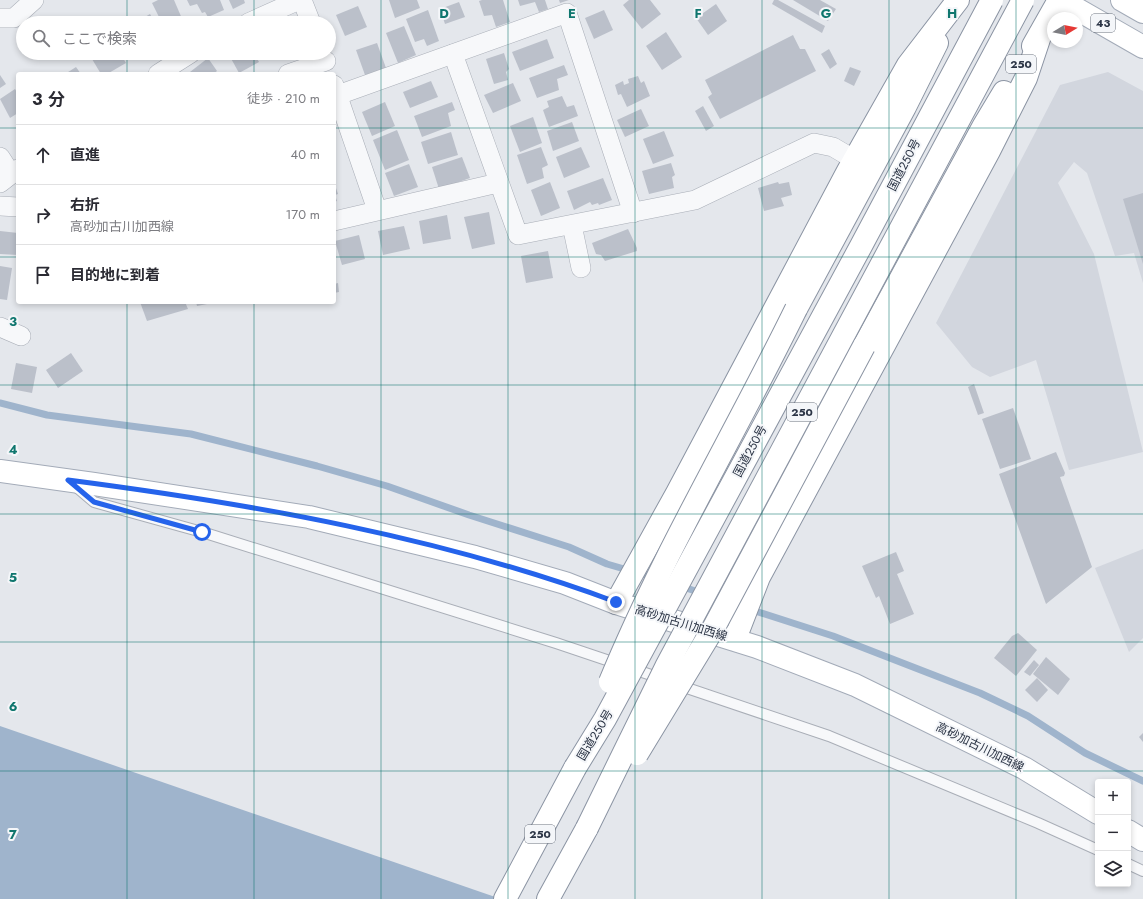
<!DOCTYPE html>
<html lang="ja">
<meta charset="utf-8">
<style>
:root{--surface:#fff;--page:#f7f7f7;--text:#2b2b33;--muted:#7c7c81;--line:#e1e1e2}
body{margin:0;font-family:Jost,"Noto Sans JP",sans-serif;background:var(--page);color:var(--text)}
.controls{position:absolute;right:12px;bottom:12px;display:grid;overflow:hidden;border-radius:4px;box-shadow:0 2px 6px #0003}
.controls button{width:36px;height:36px;display:grid;place-items:center;padding:0;border:0;border-bottom:1px solid var(--line);background:var(--surface);color:var(--text);font:20px sans-serif}
.compass{position:absolute;left:1047px;top:12px;width:36px;height:36px;border-radius:50%;background:var(--surface);box-shadow:0 2px 6px #0003;rotate:80deg}
.stop{position:absolute;width:12px;height:12px;margin:-9px;border:3px solid #2563eb;border-radius:50%;background:#fff}
.stop.end{background:#2563eb;border-color:#fff;box-shadow:0 1px 4px #0008}
.list{margin:0;padding:0;list-style:none}
h2{display:flex;justify-content:space-between;align-items:center;height:52px;margin:0;padding:0 16px;font-size:17px}
h2 small{font-size:13px;font-weight:400;color:var(--muted)}
.list li{display:grid;grid-template-columns:26px 1fr auto;gap:12px;align-items:center;box-sizing:border-box;height:60px;padding:0 16px;border-top:1px solid var(--line)}
.list b{display:block;font-size:15px;white-space:nowrap}
.list p{margin:0;font-size:13px;white-space:nowrap;color:var(--muted)}
.list em{font-size:13px;font-style:normal;color:var(--muted)}
.icon{flex:none;width:22px;height:22px;fill:none;stroke:currentColor;stroke-width:2;stroke-linecap:round;stroke-linejoin:round}
.map{position:relative;flex:none;width:1143px;height:899px;overflow:hidden}
.search{position:absolute;background:var(--surface);box-shadow:0 2px 6px #0003;left:16px;top:16px;width:320px;height:44px;display:flex;align-items:center;gap:10px;box-sizing:border-box;padding:0 14px;border-radius:22px;color:var(--muted);font-size:15px}
.panel{position:absolute;background:var(--surface);box-shadow:0 2px 6px #0003;left:16px;top:72px;width:320px;height:232px;border-radius:4px}
.map>svg:first-child{display:block}
.built{fill:#d2d6de}
.water{fill:#9fb4cc}
.lines{fill:none;stroke-linecap:round;stroke-linejoin:round}
.stream{stroke:#9fb4cc;stroke-width:7}
.building{fill:#bbc0ca}
.service-casing{stroke:#a9aeb7;stroke-width:12}
.minor-casing{stroke:#a9aeb7;stroke-width:20}
.primary-casing{stroke:#a3abb8;stroke-width:24}
.trunk-casing{stroke:#8b94a3;stroke-width:24}
.service{stroke:#f7f8fa;stroke-width:10}
.minor{stroke:#f7f8fa;stroke-width:19}
.primary{stroke:#fff;stroke-width:22}
.trunk{stroke:#fff;stroke-width:22}
.trunk-bridge-casing{stroke:#8b94a3;stroke-width:24;stroke-linecap:butt}
.trunk-bridge{stroke:#fff;stroke-width:22}
.route{stroke:#2563eb;stroke-width:5}
.grid{fill:none;stroke:#0f766e;stroke-width:1;stroke-opacity:0.55}
.labels{text-anchor:middle;dominant-baseline:central;stroke-width:4;stroke-linejoin:round;paint-order:stroke}
.shield{fill:#f4f6f9;stroke:#676e7b;stroke-width:1}
.shield-label{font-size:11px;font-weight:bold;fill:#2b3445}
.street-label{font-size:12px;fill:#2b3445;stroke:#f4f6f9}
.grid-label{font-size:13px;text-anchor:middle;font-weight:bold;fill:#0f766e;stroke:#f4f6f9;stroke-width:4;stroke-linejoin:round;paint-order:stroke}
</style>
<div class="map">
<svg width="1143" height="899" viewBox="0 0 1143 899">
<rect width="100%" height="100%" fill="#e4e7ec"/>
<g class="built">
<path d="M1108,72L1143,91V283L1134,253L1115,256L1087,173L1074,162L1058,183L1094,254L1143,452L1069,470L1036,360L990,377L972,367L936,323L1060,85Z"/>
<path d="M1143,549V638L1129,652L1095,568Z"/>
</g>
<path class="water" d="M0,726L501,899H0Z"/>
<g class="lines">
<g class="stream">
<path d="M0,403L47,415L191,434L317,466L387,486L469,515L569,547L607,564L655,578"/>
<path d="M680,586L726,601"/>
<path d="M749,609L833,636L980,693L1028,716L1085,753L1143,781"/>
</g>
</g>
<g class="building">
<path d="M158,0H174L183,21L179,23H162L152,3Z"/>
<path d="M187,0H220L224,10L208,17L205,12L202,13L197,4L190,6Z"/>
<path d="M229,0H244L245,3L233,9Z"/>
<path d="M389,0H417L420,8L395,18Z"/>
<path d="M482,0H503L510,22L496,27L492,15L484,16L479,1Z"/>
<path d="M518,0H545L548,9L539,12L535,2L520,6Z"/>
<path d="M559,0H569L560,3Z"/>
<path d="M629,0H650L661,14L642,29L623,5Z"/>
<path d="M774,0H778L825,26L822,33L772,4Z"/>
<path d="M793,0H820L836,9L828,21Z"/>
<path d="M459,2L465,17L445,24L440,9Z"/>
<path d="M716,4L727,21L708,35L696,18Z"/>
<path d="M358,6L367,27L345,36L336,15Z"/>
<path d="M428,10L439,41L427,46L424,39L415,42L406,19Z"/>
<path d="M604,10L613,30L594,39L585,18Z"/>
<path d="M150,14L155,23H135Z"/>
<path d="M404,26L416,55L398,63L386,33Z"/>
<path d="M666,32L682,57L662,70L646,46Z"/>
<path d="M793,35L800,49H805L816,71L720,119L708,97L712,94L705,80Z"/>
<path d="M547,39L554,58L520,71L512,52Z"/>
<path d="M377,43L386,68L365,75L356,50Z"/>
<path d="M829,49L837,64L830,69L821,54Z"/>
<path d="M91,53H120L126,63L107,74H101L89,54Z"/>
<path d="M141,53H152L144,58Z"/>
<path d="M228,53H254L259,62L239,73Z"/>
<path d="M270,53H295L272,60Z"/>
<path d="M504,53L509,69L506,72L508,80L494,84L486,59Z"/>
<path d="M208,58L217,71L213,74H191L190,72Z"/>
<path d="M564,65L568,75L557,79L559,90L537,98L529,78Z"/>
<path d="M76,67L81,74H65Z"/>
<path d="M850,67L861,71L854,86L844,81Z"/>
<path d="M0,75L6,84L0,88Z"/>
<path d="M638,76L641,83L644,81L650,96L627,107L621,94L618,95L615,85L623,81L624,85L629,83L628,79Z"/>
<path d="M431,81L438,97L410,108L403,92Z"/>
<path d="M513,83L521,101L493,113L484,95Z"/>
<path d="M15,89L18,94V113L10,118L0,99Z"/>
<path d="M562,96L567,107L574,105L578,116L549,127L543,110L549,107L547,101Z"/>
<path d="M385,102L395,126L372,136L362,112Z"/>
<path d="M452,102L455,110L448,113L451,126L422,137L414,116Z"/>
<path d="M703,106L714,126L706,131L695,111Z"/>
<path d="M641,109L649,126L625,137L617,120Z"/>
<path d="M533,117L542,143L520,152L510,126Z"/>
<path d="M572,122L579,141L553,151L547,131Z"/>
<path d="M397,130L409,160L385,170L373,140Z"/>
<path d="M664,131L674,156L653,164L643,139Z"/>
<path d="M451,132L458,155L428,164L421,142Z"/>
<path d="M541,147L548,165L542,168L544,178L527,184L517,155Z"/>
<path d="M581,147L590,167L564,178L556,157Z"/>
<path d="M462,157L470,178L439,189L432,167Z"/>
<path d="M671,163L675,175L672,177L674,188L649,194L642,171Z"/>
<path d="M409,164L418,187L394,196L385,173Z"/>
<path d="M603,178L612,200L599,205L598,203L592,205L590,202L574,210L567,191Z"/>
<path d="M334,182L338,194L335,195L337,201L334,202Z"/>
<path d="M550,182L560,208L541,216L531,190Z"/>
<path d="M778,182L779,184L789,182L792,195L781,198L784,206L764,211L758,188Z"/>
<path d="M1143,193V264L1123,199Z"/>
<path d="M489,212L495,244L472,249L464,217Z"/>
<path d="M447,215L451,239L423,244L419,221Z"/>
<path d="M404,226L410,249L383,255L378,231Z"/>
<path d="M628,229L637,248V251L605,261L601,255L596,254L592,243Z"/>
<path d="M0,231L18,233V255L0,254Z"/>
<path d="M359,235L365,259L342,265L335,241Z"/>
<path d="M548,251L553,278L526,283L521,256Z"/>
<path d="M0,266L12,268L7,300L0,299Z"/>
<path d="M338,283L339,292L334,293V284Z"/>
<path d="M140,302H185L188,309L147,321Z"/>
<path d="M196,302H212V303L197,306Z"/>
<path d="M71,353L83,371L58,388L46,370Z"/>
<path d="M16,363L37,367L32,393L11,389Z"/>
<path d="M974,384L984,413L978,415L968,387Z"/>
<path d="M1013,408L1031,459L1000,469L982,419Z"/>
<path d="M1056,452L1065,473L1064,476L1060,477L1092,567L1046,604L999,474Z"/>
<path d="M896,552L904,571L897,574L914,614L890,624L879,596L876,598L862,566Z"/>
<path d="M1018,633L1037,650L1016,676L994,658L1012,636Z"/>
<path d="M1046,657L1070,679L1058,695L1033,674Z"/>
<path d="M1034,660L1039,665L1030,676L1024,672Z"/>
<path d="M1037,678L1048,690L1037,702L1025,690Z"/>
<path d="M1143,733V742L1139,737Z"/>
</g>
<g class="lines">
<defs>
<g id="service">
<path d="M74,485L94,502L202,532L371,585L556,643L663,679"/>
<path d="M678,685L829,736L1038,823L1098,850"/>
<path d="M1128,864L1143,871"/>
</g>
<g id="minor">
<path d="M302,0L311,23"/>
<path d="M0,18H14L34,0"/>
<path d="M248,23L299,0"/>
<path d="M453,54L518,235L695,200L814,143L833,147L855,160"/>
<path d="M158,74L191,53"/>
<path d="M288,74L326,61"/>
<path d="M334,85L377,210"/>
<path d="M338,95L567,13L633,213"/>
<path d="M0,157L11,174"/>
<path d="M0,183L18,169"/>
<path d="M0,206L18,207"/>
<path d="M334,221L498,183"/>
<path d="M572,225L581,268"/>
<path d="M0,327L21,336"/>
</g>
<g id="primary">
<path d="M1061,0L1143,47"/>
<path d="M1122,0L1143,12"/>
<path d="M0,471L94,484L309,517L475,557L565,583L616,603L757,647L855,685L1024,768L1098,813"/>
<path d="M1128,831L1143,840"/>
</g>
<g id="trunk">
<path d="M1033,46L1059,0"/>
<path d="M796,309L905,107L937,43"/>
<path d="M864,346L983,127L1004,92"/>
<path d="M616,603L677,493L848,171L908,65L958,0"/>
<path d="M735,639L759,577L989,151L1026,78L1041,33"/>
<path d="M505,899L575,768"/>
<path d="M548,899L587,828"/>
</g>
</defs>
<use href="#service" class="service-casing"/>
<use href="#minor" class="minor-casing"/>
<use href="#primary" class="primary-casing"/>
<use href="#trunk" class="trunk-casing"/>
<use href="#service" class="service"/>
<use href="#minor" class="minor"/>
<use href="#primary" class="primary"/>
<use href="#trunk" class="trunk"/>
<defs>
<g id="trunk-bridge">
<path d="M610,682C663,553 735,434 796,309"/>
<path d="M637,754L713,629L864,346"/>
<path d="M575,768L605,719L861,246L992,0"/>
<path d="M587,828L666,667L1023,0"/>
</g>
</defs>
<use href="#trunk-bridge" class="trunk-bridge-casing"/>
<use href="#trunk-bridge" class="trunk-bridge"/>
</g>
<g class="lines">
<path class="route" d="M202,532L94,502L68,480C253,504 441,537 616,602"/>
</g>
<path class="grid" d="M127,0V23M254,0V23M381,0V899M508,0V899M635,0V899M762,0V899M889,0V899M1016,0V899M127,53V74M254,53V74M0,128H18M334,128H1143M0,257H18M334,257H1143M127,302V899M254,302V899M0,385H1143M0,514H1143M0,642H1143M0,771H1143"/>
<g class="labels">
<g class="shield">
<rect x="1091" y="14" width="24" height="18" rx="3"/>
<rect x="1006" y="55" width="30" height="18" rx="3"/>
<rect x="787" y="403" width="30" height="18" rx="3"/>
<rect x="525" y="825" width="30" height="18" rx="3"/>
</g>
<g class="shield-label">
<text x="1103" y="23">43</text>
<text x="1021" y="64">250</text>
<text x="802" y="412">250</text>
<text x="540" y="834">250</text>
</g>
<g class="street-label">
<text transform="translate(904 165) rotate(-63)">国道250号</text>
<text transform="translate(750 451) rotate(-62)">国道250号</text>
<text transform="translate(681 623) rotate(17)">高砂加古川加西線</text>
<text transform="translate(595 735) rotate(-59)">国道250号</text>
<text transform="translate(980 747) rotate(26)">高砂加古川加西線</text>
</g>
</g>
<g class="grid-label">
<text x="444" y="18">D</text>
<text x="572" y="18">E</text>
<text x="698" y="18">F</text>
<text x="826" y="18">G</text>
<text x="952" y="18">H</text>
<text x="13" y="326">3</text>
<text x="13" y="454">4</text>
<text x="13" y="582">5</text>
<text x="13" y="711">6</text>
<text x="13" y="839">7</text>
</g>
</svg>
<div class="controls">
<button>+</button>
<button>−</button>
<button><svg class="icon" aria-label="layers" viewBox="0 0 24 24"><path d="M12 4l9 5-9 5-9-5zM3 14l9 5 9-5"/></svg></button>
</div>
<svg class="compass" viewBox="-18 -18 36 36"><path d="M0-13l5 13h-10z" fill="#e53935"/><path d="M0 13l5-13h-10z" fill="#7c7c81"/></svg>
<div class="stop" style="left:202px;top:532px"></div>
<div class="stop end" style="left:616px;top:602px"></div>
<div class="search"><svg class="icon" aria-label="search" viewBox="0 0 24 24"><circle cx="10" cy="10" r="6"/><path d="M15 15l6 6"/></svg>ここで検索</div>
<section class="panel">
<h2>3 分<small>徒歩 · 210 m</small></h2>
<ul class="list">
<li><svg class="icon" aria-label="ahead" viewBox="0 0 24 24"><path d="M12 20V5M6 11l6-6 6 6"/></svg><div><b>直進</b></div><em>40 m</em></li>
<li><svg class="icon" aria-label="right" viewBox="0 0 24 24"><path d="M7 20v-9h11M14 6l5 5-5 5"/></svg><div><b>右折</b><p>高砂加古川加西線</p></div><em>170 m</em></li>
<li><svg class="icon" aria-label="arrive" viewBox="0 0 24 24"><path d="M6 21V4h12l-3 4 3 4H6"/></svg><div><b>目的地に到着</b></div></li>
</ul>
</section>
</div>
